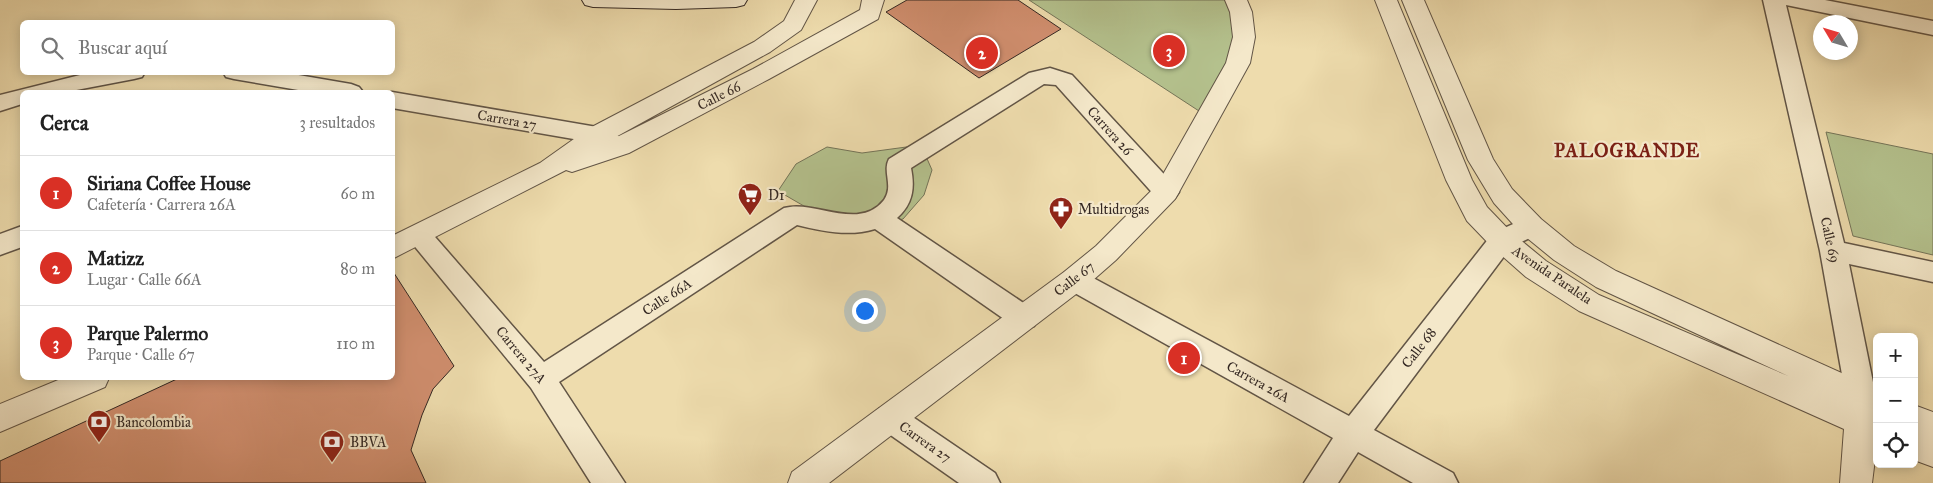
<!DOCTYPE html>
<html lang="es">
<meta charset="utf-8">
<style>
:root{--surface:#fff;--page:#f2f2f2;--text:#222;--muted:#767676;--line:#e0e0e0;--accent:#d93025}
body{margin:0;font-family:"IM FELL Great Primer",serif;background:var(--page);color:var(--text)}
.controls{position:absolute;right:15px;bottom:15px;display:grid;overflow:hidden;border-radius:8px;box-shadow:0 2px 12px #0003}
.controls button{width:45px;height:45px;display:grid;place-items:center;padding:0;border:0;border-bottom:1px solid var(--line);background:var(--surface);color:var(--text);font:25px sans-serif}
.compass{position:absolute;left:1813px;top:15px;width:45px;height:45px;border-radius:50%;background:var(--surface);box-shadow:0 2px 12px #0003;rotate:308deg}
.you{position:absolute;left:864px;top:310px;width:18px;height:18px;margin:-12px;border:4px solid #fff;border-radius:50%;background:#1a73e8;box-shadow:0 0 0 8px #1a73e833}
.badge{display:grid;place-items:center;width:32px;height:32px;border-radius:50%;background:var(--accent);color:#fff;font-size:16px;font-weight:700}
.pin{position:absolute;translate:-50% -50%;border:2px solid #fff;box-shadow:0 1px 5px #0006}
.list{margin:0;padding:0;list-style:none}
h2{display:flex;justify-content:space-between;align-items:center;height:65px;margin:0;padding:0 20px;font-size:21px}
h2 small{font-size:16px;font-weight:400;color:var(--muted)}
.list li{display:grid;grid-template-columns:32px 1fr auto;gap:15px;align-items:center;box-sizing:border-box;height:75px;padding:0 20px;border-top:1px solid var(--line)}
.list b{display:block;font-size:19px;white-space:nowrap}
.list p{margin:0;font-size:16px;white-space:nowrap;color:var(--muted)}
.list em{font-size:16px;font-style:normal;color:var(--muted)}
.icon{flex:none;width:28px;height:28px;fill:none;stroke:currentColor;stroke-width:2;stroke-linecap:round;stroke-linejoin:round}
.map{position:relative;flex:none;width:1933px;height:483px;overflow:hidden}
.search{position:absolute;background:var(--surface);box-shadow:0 2px 12px #0003;left:20px;top:20px;width:375px;height:55px;display:flex;align-items:center;gap:12px;box-sizing:border-box;padding:0 18px;border-radius:8px;color:var(--muted);font-size:19px}
.panel{position:absolute;background:var(--surface);box-shadow:0 2px 12px #0003;left:20px;top:90px;width:375px;height:290px;border-radius:8px}
.map>svg:first-child{display:block}
.green{fill:#b4c18d;stroke:#747458}
.building{fill:#d08e6e;stroke:#342823}
.lines{fill:none;stroke-linecap:round;stroke-linejoin:round}
.minor-casing{stroke:#625546;stroke-width:3}
.tertiary-casing{stroke:#625546;stroke-width:2}
.secondary-casing{stroke:#342823;stroke-width:2}
.minor{fill:#f4e8ca;fill-rule:evenodd}
.tertiary{fill:#f4e8ca;fill-rule:evenodd}
.secondary{fill:#f4e8ca;fill-rule:evenodd}
.labels{text-anchor:middle;dominant-baseline:central;stroke-width:4.5;stroke-linejoin:round;paint-order:stroke}
.street-label{font-size:14px;fill:#342823;stroke:#f4e8ca}
.poi-label{font-size:14px;fill:#342823;stroke:#f4e8ca;text-anchor:start}
.district-label{font-size:19px;font-weight:bold;letter-spacing:1px;fill:#7a1f14;stroke:#f4e8ca}
</style>
<div class="map">
<svg width="1933" height="483" viewBox="0 0 1933 483">
<rect width="100%" height="100%" fill="#eedcad"/>
<filter id="stains"><feTurbulence type="fractalNoise" baseFrequency=".004" numOctaves="4"/><feColorMatrix values="0 0 0 0 .2 0 0 0 0 .09 0 0 0 0 .02 0 0 0 .5 -.17"/></filter>
<radialGradient id="worn" r=".72"><stop offset=".6" stop-color="#630" stop-opacity="0"/><stop offset="1" stop-color="#630" stop-opacity=".3"/></radialGradient>
<g class="green">
<path d="M1029,0H1228C1234,13 1234,52 1229,66C1223,81 1208,97 1199,111Z"/>
<path d="M1826,132L1933,154V255L1853,236Z"/>
<path d="M921,145L932,170L924,195L903,219L867,228L816,213L778,191L796,164L827,147L862,153Z"/>
</g>
<g class="building">
<path d="M907,0H1018L1061,29L979,78L886,12Z"/>
<path d="M392,270L454,366L433,389L422,415L411,450L426,483H0V461L179,378H392Z"/>
</g>
<g class="lines">
<defs>
<g id="minor">
<path d="M1763,0H1825L1933,21V35L1786,5L1844,243L1933,262V282L1849,264L1876,397L1871,406L1861,410L1851,406L1846,397L1820,251Z"/>
<path d="M1050,68L1072,75L1175,186L1179,192L1175,198L1166,201L1157,198L1056,85L1044,84L911,168C915,188 913,204 897,218L1034,310L1038,318L1034,326L1024,329L1014,326L875,229C849,237 822,231 797,225L559,382L625,483H591L531,388L407,237L411,230L420,227L429,230L544,362L784,208C814,199 859,232 884,200C894,186 882,172 889,159L1029,73Z"/>
<path d="M223,72H281L351,84L359,87L363,92H310L234,79L226,77Z"/>
<path d="M88,73L145,72L142,77L134,79L66,92H22V104L0,111V95Z"/>
<path d="M391,92H392L597,127L625,139L628,145L625,151L616,153L591,142L392,108Z"/>
<path d="M1531,216L1540,219L1544,226L1540,233L1511,247L1374,430L1453,473L1458,483H1413L1358,452L1338,483H1304L1333,438L1064,287L1060,280L1064,273L1074,269L1084,273L1349,416L1493,233Z"/>
<path d="M22,226V247L0,255V234Z"/>
<path d="M890,405L901,409L995,473L1000,483H959L879,427L875,418L879,409Z"/>
</g>
<g id="tertiary">
<path d="M795,0H817L801,30L770,52L603,144L753,69L860,10L862,0H884L878,19L769,79L629,153L572,172L566,170L392,259V236L540,163L588,129L754,42L784,21Z"/>
<path d="M1225,0H1247L1252,12L1255,37L1250,63L1179,192L1175,199L1116,260L1084,288L829,483H788L792,472L1064,272L1096,246L1157,185L1226,63L1233,37L1230,12Z"/>
<path d="M1375,0H1397L1472,180L1487,207L1512,233L1546,261L1599,295L1788,376L1596,287L1554,260L1521,233L1494,203L1468,160L1402,0H1424L1493,159L1512,189L1541,219L1574,246L1616,271L1877,389V443L1872,483H1840L1844,429L1579,311L1526,277L1492,247L1467,221L1446,180Z"/>
<path d="M63,378H109L105,387L0,432V404Z"/>
<path d="M1914,405L1933,412V467L1914,460Z"/>
</g>
<path id="secondary" d="M582,0H747L744,5L736,7L676,9L593,7L585,5Z"/>
</defs>
<use href="#minor" class="minor-casing"/>
<use href="#tertiary" class="tertiary-casing"/>
<use href="#secondary" class="secondary-casing"/>
<use href="#minor" class="minor"/>
<use href="#tertiary" class="tertiary"/>
<use href="#secondary" class="secondary"/>
</g>
<defs>
<symbol id="supermarket-pin" viewBox="-11 -11 22 30"><path d="M0 17L-7.5 6A9.5 9.5 0 1 1 7.5 6Z" fill="#8f2418" stroke="#f4e8ca"/><path d="M-6-5.5h2.5l.6 2H6L4.5 2H-2.5L-4.4-4H-6ZM-1.5 3.2a1.3 1.3 0 1 0 .1 0ZM3 3.2a1.3 1.3 0 1 0 .1 0Z" fill="#fff"/></symbol>
<symbol id="pharmacy-pin" viewBox="-11 -11 22 30"><path d="M0 17L-7.5 6A9.5 9.5 0 1 1 7.5 6Z" fill="#8f2418" stroke="#f4e8ca"/><path d="M-2-6h4v4h4v4h-4v4h-4v-4h-4v-4h4Z" fill="#fff"/></symbol>
<symbol id="bank-pin" viewBox="-11 -11 22 30"><path d="M0 17L-7.5 6A9.5 9.5 0 1 1 7.5 6Z" fill="#8f2418" stroke="#f4e8ca"/><path d="M-6-4H6V4H-6ZM0-2.3a2.3 2.3 0 1 0 0 4.6a2.3 2.3 0 1 0 0-4.6Z" fill="#fff"/></symbol>
</defs>
<g fill-rule="evenodd">
<use href="#supermarket-pin" x="736" y="181" width="28" height="38"/>
<use href="#pharmacy-pin" x="1047" y="195" width="28" height="38"/>
<use href="#bank-pin" x="85" y="408" width="28" height="38"/>
<use href="#bank-pin" x="318" y="428" width="28" height="38"/>
</g>
<g class="labels">
<g class="street-label">
<text transform="translate(719 96) rotate(-27)">Calle 66</text>
<text transform="translate(507 120) rotate(10)">Carrera 27</text>
<text transform="translate(1110 131) rotate(48)">Carrera 26</text>
<text transform="translate(1830 240) rotate(77)">Calle 69</text>
<text transform="translate(1552 275) rotate(34)">Avenida Paralela</text>
<text transform="translate(1074 279) rotate(-38)">Calle 67</text>
<text transform="translate(667 297) rotate(-33)">Calle 66A</text>
<text transform="translate(1419 348) rotate(-52)">Calle 68</text>
<text transform="translate(521 355) rotate(50)">Carrera 27A</text>
<text transform="translate(1258 382) rotate(29)">Carrera 26A</text>
<text transform="translate(925 442) rotate(35)">Carrera 27</text>
</g>
<g class="poi-label">
<text x="768" y="195">D1</text>
<text x="1078" y="209">Multidrogas</text>
<text x="116" y="422">Bancolombia</text>
<text x="350" y="442">BBVA</text>
</g>
<g class="district-label">
<text x="1627" y="150">PALOGRANDE</text>
</g>
</g>
<rect width="100%" height="100%" filter="url(#stains)"/>
<rect width="100%" height="100%" fill="url(#worn)"/>
</svg>
<div class="controls">
<button>+</button>
<button>−</button>
<button><svg class="icon" aria-label="locate" viewBox="0 0 24 24"><circle cx="12" cy="12" r="6"/><path d="M12 2v4M12 18v4M2 12h4M18 12h4"/></svg></button>
</div>
<svg class="compass" viewBox="-18 -18 36 36"><path d="M0-13l5 13h-10z" fill="#e53935"/><path d="M0 13l5-13h-10z" fill="#767676"/></svg>
<div class="you"></div>
<div class="pin badge" style="left:1184px;top:358px">1</div>
<div class="pin badge" style="left:982px;top:53px">2</div>
<div class="pin badge" style="left:1169px;top:51px">3</div>
<div class="search"><svg class="icon" aria-label="search" viewBox="0 0 24 24"><circle cx="10" cy="10" r="6"/><path d="M15 15l6 6"/></svg>Buscar aquí</div>
<section class="panel">
<h2>Cerca<small>3 resultados</small></h2>
<ul class="list">
<li><span class="badge">1</span><div><b>Siriana Coffee House</b><p>Cafetería · Carrera 26A</p></div><em>60 m</em></li>
<li><span class="badge">2</span><div><b>Matizz</b><p>Lugar · Calle 66A</p></div><em>80 m</em></li>
<li><span class="badge">3</span><div><b>Parque Palermo</b><p>Parque · Calle 67</p></div><em>110 m</em></li>
</ul>
</section>
</div>
